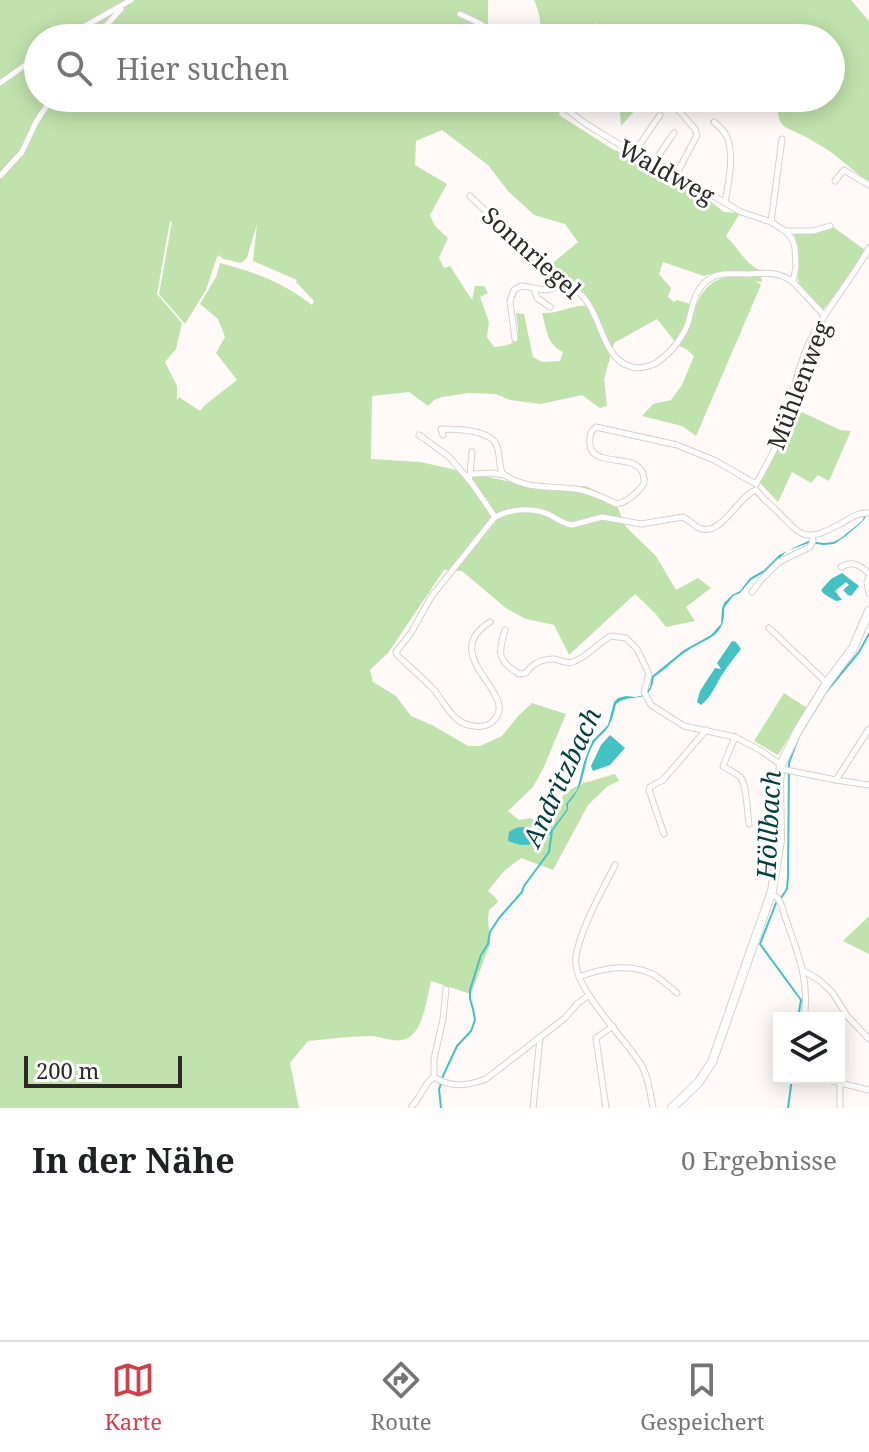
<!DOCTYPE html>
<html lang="de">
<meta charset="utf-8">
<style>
:root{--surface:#fff;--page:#f6f6f6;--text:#202124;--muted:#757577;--line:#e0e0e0;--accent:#d0404c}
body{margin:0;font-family:"Noto Serif",serif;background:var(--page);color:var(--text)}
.controls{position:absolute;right:24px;bottom:24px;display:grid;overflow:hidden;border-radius:0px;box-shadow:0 4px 20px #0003}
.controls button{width:72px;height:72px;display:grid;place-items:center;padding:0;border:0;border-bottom:2px solid var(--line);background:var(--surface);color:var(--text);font:40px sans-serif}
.scale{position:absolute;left:24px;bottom:20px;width:158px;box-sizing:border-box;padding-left:8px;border:4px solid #2b2826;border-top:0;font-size:22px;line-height:28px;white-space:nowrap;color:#2b2826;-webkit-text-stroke:6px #fff;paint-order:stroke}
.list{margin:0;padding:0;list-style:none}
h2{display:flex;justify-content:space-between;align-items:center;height:104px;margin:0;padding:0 32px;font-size:34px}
h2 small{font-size:26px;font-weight:400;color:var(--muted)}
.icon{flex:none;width:44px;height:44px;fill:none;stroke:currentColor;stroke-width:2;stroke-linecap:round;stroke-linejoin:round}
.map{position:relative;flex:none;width:869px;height:1108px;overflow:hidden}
.search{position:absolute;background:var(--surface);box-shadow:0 4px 20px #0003;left:24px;right:24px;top:24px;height:88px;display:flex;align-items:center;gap:20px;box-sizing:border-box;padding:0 28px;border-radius:44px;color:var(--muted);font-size:30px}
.sheet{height:232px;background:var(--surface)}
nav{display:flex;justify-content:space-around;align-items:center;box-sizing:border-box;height:112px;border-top:2px solid var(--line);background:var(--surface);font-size:22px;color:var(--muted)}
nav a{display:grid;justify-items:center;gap:4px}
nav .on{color:var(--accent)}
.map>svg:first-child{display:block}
.green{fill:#c0e2ad;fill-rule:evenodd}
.water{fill:#44c1c3}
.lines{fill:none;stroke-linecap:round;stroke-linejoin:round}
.stream{stroke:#44c1c3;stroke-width:2}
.street-casing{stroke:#d8d0cd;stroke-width:7}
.secondary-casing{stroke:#d8d0cd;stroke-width:10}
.street{stroke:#fff;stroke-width:5}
.secondary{stroke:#fff;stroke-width:8}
.labels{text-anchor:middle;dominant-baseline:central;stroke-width:6;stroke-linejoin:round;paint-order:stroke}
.street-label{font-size:24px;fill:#2b2826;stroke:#fff}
.water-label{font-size:26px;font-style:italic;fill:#033f3f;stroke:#fff}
</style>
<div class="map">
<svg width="869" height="1108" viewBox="0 0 869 1108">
<rect width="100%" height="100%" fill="#fff9f7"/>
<g class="green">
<path d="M0,0H488V38H38V98H555L561,106L559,115L614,150L647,162L696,190L724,212L740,213L726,236C739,249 743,261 759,270L762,282L755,281L761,285L696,436L682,426L642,416L653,404L671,400L682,385L694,356L686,349L679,346C699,318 691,280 734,276L717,272L704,276L663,262L659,274L671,288L668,297L674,302L677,300L690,304L686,323L676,343L657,319L614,343L604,379L607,406L600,408L582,395L541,404L510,400L496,394L468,393L442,397L434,400L428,406L409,392L372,396L371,459L420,462L539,488L586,486L615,501L626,527L656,556L676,590L698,578L711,588L686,607L695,621L666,627L655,613L635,594L569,655L554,625L526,619L507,609L462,571L444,570L388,653L370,670L373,682L396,696L411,716L432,725L468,746H480L502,736L518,716L532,703L566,714L543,769L533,787L508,811L519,820L531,818L541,825L549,823L565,792L584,783L615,774L619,781L608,786L588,805L553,870L521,858L504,871L488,891L495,897L498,902L489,910L488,919L490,944L471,994L431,981C427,998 423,1037 402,1040C393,1042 380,1036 371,1036C350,1036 329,1039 308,1041L290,1063L299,1108H0ZM442,130L488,165L508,191L534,215L565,224L578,242L548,267L590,303L599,332L588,306C571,304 561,314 542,313C546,328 547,345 563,352L560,361L542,362L533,357L524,314L516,313C519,338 523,344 494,347L487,337L489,322L480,297L488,293L484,286H475L472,300L450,266L444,268L439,258L448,238L435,226L430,215L447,184L415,165L416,141ZM170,221L172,222L159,294L185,324L206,290L217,257L219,255L223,259L241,263L247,258L257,224L253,261L297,280L296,282L314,301L312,305C280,281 257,273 220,263L216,277L200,304L218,319L225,337L216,353L237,380L205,405L200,411L179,397L177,400V386L165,362L176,349L182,323L157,294Z"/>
<path d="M534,0H851L869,21V183L831,152L808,138L785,127L780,122L776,104L771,98H831V38H602L598,31L596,18L597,32L601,38H536C544,27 539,12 534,0Z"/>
<path d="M608,98H648L645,99L621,126L620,111Z"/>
<path d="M833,227L865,250L851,274L823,310L800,288L798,279L794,232L812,233Z"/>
<path d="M791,407L840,430L851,431L829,481L818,475L811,483L792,472L778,502L760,483L783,435Z"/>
<path d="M784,693L807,708L778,755L754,741Z"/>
<path d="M869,916V954L843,941Z"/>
</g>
<g class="water">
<path d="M864,514H867L864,520L846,536L834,544L824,545L809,543L787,551L765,572L751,580L740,593L733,596L724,608C726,639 704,638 684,653C674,660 665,670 654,677C650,707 633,691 616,704C614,712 612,722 607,729C603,734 597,738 594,743C581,765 588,782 568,804V810L552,832L542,842L536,840V842C526,847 518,845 508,841L509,832C517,826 523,826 533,829L536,837L542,839L547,836L567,809L566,804L577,790L584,762L592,741L608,725L614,702L618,698L626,696L636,697L644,695L650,687L652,676L684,650L711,635L721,624L722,608L724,603L732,595L740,591L750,578L764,570L779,555L808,541L824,543L833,542L841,538L863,520Z"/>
<path d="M842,573L859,586L851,596L848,595L843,590L849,585L846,582L835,591L842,600L836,601L824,594L821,590L831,579Z"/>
<path d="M732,641L736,642L741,649C735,657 729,664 724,672C716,683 712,697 701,705L697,702L700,691L715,668L721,669L717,663Z"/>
<path d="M610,735L625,748L610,765L593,771L591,766L601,745Z"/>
</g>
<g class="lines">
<g class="stream">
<path d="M781,898L787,889L788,877L789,763L799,736L826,692L859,652L869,634"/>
<path d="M776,903L760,944L801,1000L798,1018"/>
<path d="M441,1108L439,1089L441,1084L442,1078L457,1046L471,1031L475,1020L473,1009L470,999V990L481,955L488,944L490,932L499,918L522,892L524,886L549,852L552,830"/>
<path d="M788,1108L792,1078"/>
</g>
<defs>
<g id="street">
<path d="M460,14L481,24L498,38"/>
<path d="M64,38L131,0"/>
<path d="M95,38L121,9"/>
<path d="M0,83L38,56"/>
<path d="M556,98L565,108L586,124L632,152L649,159L741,212L771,222L785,231L792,239L795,247L796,267L793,282L824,315"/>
<path d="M672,103L695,129L697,135L676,175"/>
<path d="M714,122C719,126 724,131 727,137C735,156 728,183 725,203"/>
<path d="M632,152L638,147L660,115"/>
<path d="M654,162L674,133"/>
<path d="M0,176L22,152L36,122L52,98"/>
<path d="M835,181L844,170L869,185"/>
<path d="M470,196C494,219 517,242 542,264C554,274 576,288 585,299C602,319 603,360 632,367C641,369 648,367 656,363C670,354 680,341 687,326C693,309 693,288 711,278C721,272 735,274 747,274C765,273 778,271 793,282"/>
<path d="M771,222L782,139"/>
<path d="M786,231H813L830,226"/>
<path d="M534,288L537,298L550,307"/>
<path d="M515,339L510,301L514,290L521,286C544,288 542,295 564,283"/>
<path d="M419,435L448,456L471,482L495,517"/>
<path d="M443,435L441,429C455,429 491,429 497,446C500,455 499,464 502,473C524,491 554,485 581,490C593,493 605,498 616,504C626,503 631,497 638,491C643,486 646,482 643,474C636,454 604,466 592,451C588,445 590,438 591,432L596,427L677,445L714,460L756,484"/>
<path d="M470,475L472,452"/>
<path d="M469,480L470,475L473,474L492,473L503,475"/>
<path d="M756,484C764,469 773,454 779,439C790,408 795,374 809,343C825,309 851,281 869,248"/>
<path d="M756,490C763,499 772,506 779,513C803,538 806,542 840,524C850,519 857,512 869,513"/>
<path d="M841,567C853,560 859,565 869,573"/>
<path d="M869,577L867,582L869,593"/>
<path d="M752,592L761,580L779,562L810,547L813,541L812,535"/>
<path d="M490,622C435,657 524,695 492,722C483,730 465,726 457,719C447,711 442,699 434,690C423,678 410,667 398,656L396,652L411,633L431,597L495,517C511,509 531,507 548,514C556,518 563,524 572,525L602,517L641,524L683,517C689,520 693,525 699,528C721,538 738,496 756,490"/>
<path d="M769,628L827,683"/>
<path d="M505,630C498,654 497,660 519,674L526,673C532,664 542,659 554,659C560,660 566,664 573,662C587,657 598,643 611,636L626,638L637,649L649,674L644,692L651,705L684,726L735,737L760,750L781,765"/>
<path d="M735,737L723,766C728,770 735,772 740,777C747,783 747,812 749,824"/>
<path d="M781,769L836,780L869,785"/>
<path d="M836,780L869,729"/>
<path d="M664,834L649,790L650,787L663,780L706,730"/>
<path d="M615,865C602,891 580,929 576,957C571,987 626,1039 642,1066C649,1079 650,1094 653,1108"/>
<path d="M771,895L777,897L781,904C793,944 811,975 804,1018"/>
<path d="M804,971L819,980L832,992L848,1017L869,1039"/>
<path d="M579,977C602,968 633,962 656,976C663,981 670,987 677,993"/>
<path d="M434,1077C451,1088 467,1086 486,1079L565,1018L577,1004L589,995"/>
<path d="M434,1077V1059L443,1019L446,989"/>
<path d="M820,1078L869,1090"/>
<path d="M412,1106C421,1098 424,1083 434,1077"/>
<path d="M533,1108L540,1038"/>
<path d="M606,1108L596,1038L613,1026"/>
<path d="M840,1108V1083"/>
</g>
<path id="secondary" d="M672,1108L698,1083L712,1062L772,891L780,840L779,782L781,765L798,730L827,683L853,648L869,611"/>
</defs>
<use href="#street" class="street-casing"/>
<use href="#secondary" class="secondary-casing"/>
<use href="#street" class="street"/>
<use href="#secondary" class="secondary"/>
</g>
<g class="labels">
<g class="street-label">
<text transform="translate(667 171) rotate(29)">Waldweg</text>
<text transform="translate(532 252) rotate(42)">Sonnriegel</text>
<text transform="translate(798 385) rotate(-69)">Mühlenweg</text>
</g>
<g class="water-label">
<text transform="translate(561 777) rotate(-65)">Andritzbach</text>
<text transform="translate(768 825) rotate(-87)">Höllbach</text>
</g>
</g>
</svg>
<div class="controls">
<button><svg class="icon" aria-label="layers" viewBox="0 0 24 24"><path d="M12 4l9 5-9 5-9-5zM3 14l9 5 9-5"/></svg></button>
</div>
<div class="scale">200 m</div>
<div class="search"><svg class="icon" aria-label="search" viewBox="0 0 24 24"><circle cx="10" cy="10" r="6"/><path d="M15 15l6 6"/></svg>Hier suchen</div>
</div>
<section class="sheet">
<h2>In der Nähe<small>0 Ergebnisse</small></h2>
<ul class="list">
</ul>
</section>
<nav>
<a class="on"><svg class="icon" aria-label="map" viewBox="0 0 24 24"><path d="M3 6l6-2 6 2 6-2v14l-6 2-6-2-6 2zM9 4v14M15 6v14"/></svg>Karte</a>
<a><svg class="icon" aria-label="directions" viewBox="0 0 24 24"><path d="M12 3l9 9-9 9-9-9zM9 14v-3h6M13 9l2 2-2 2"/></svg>Route</a>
<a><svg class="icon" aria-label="saved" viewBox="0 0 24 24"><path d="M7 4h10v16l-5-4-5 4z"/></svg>Gespeichert</a>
</nav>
